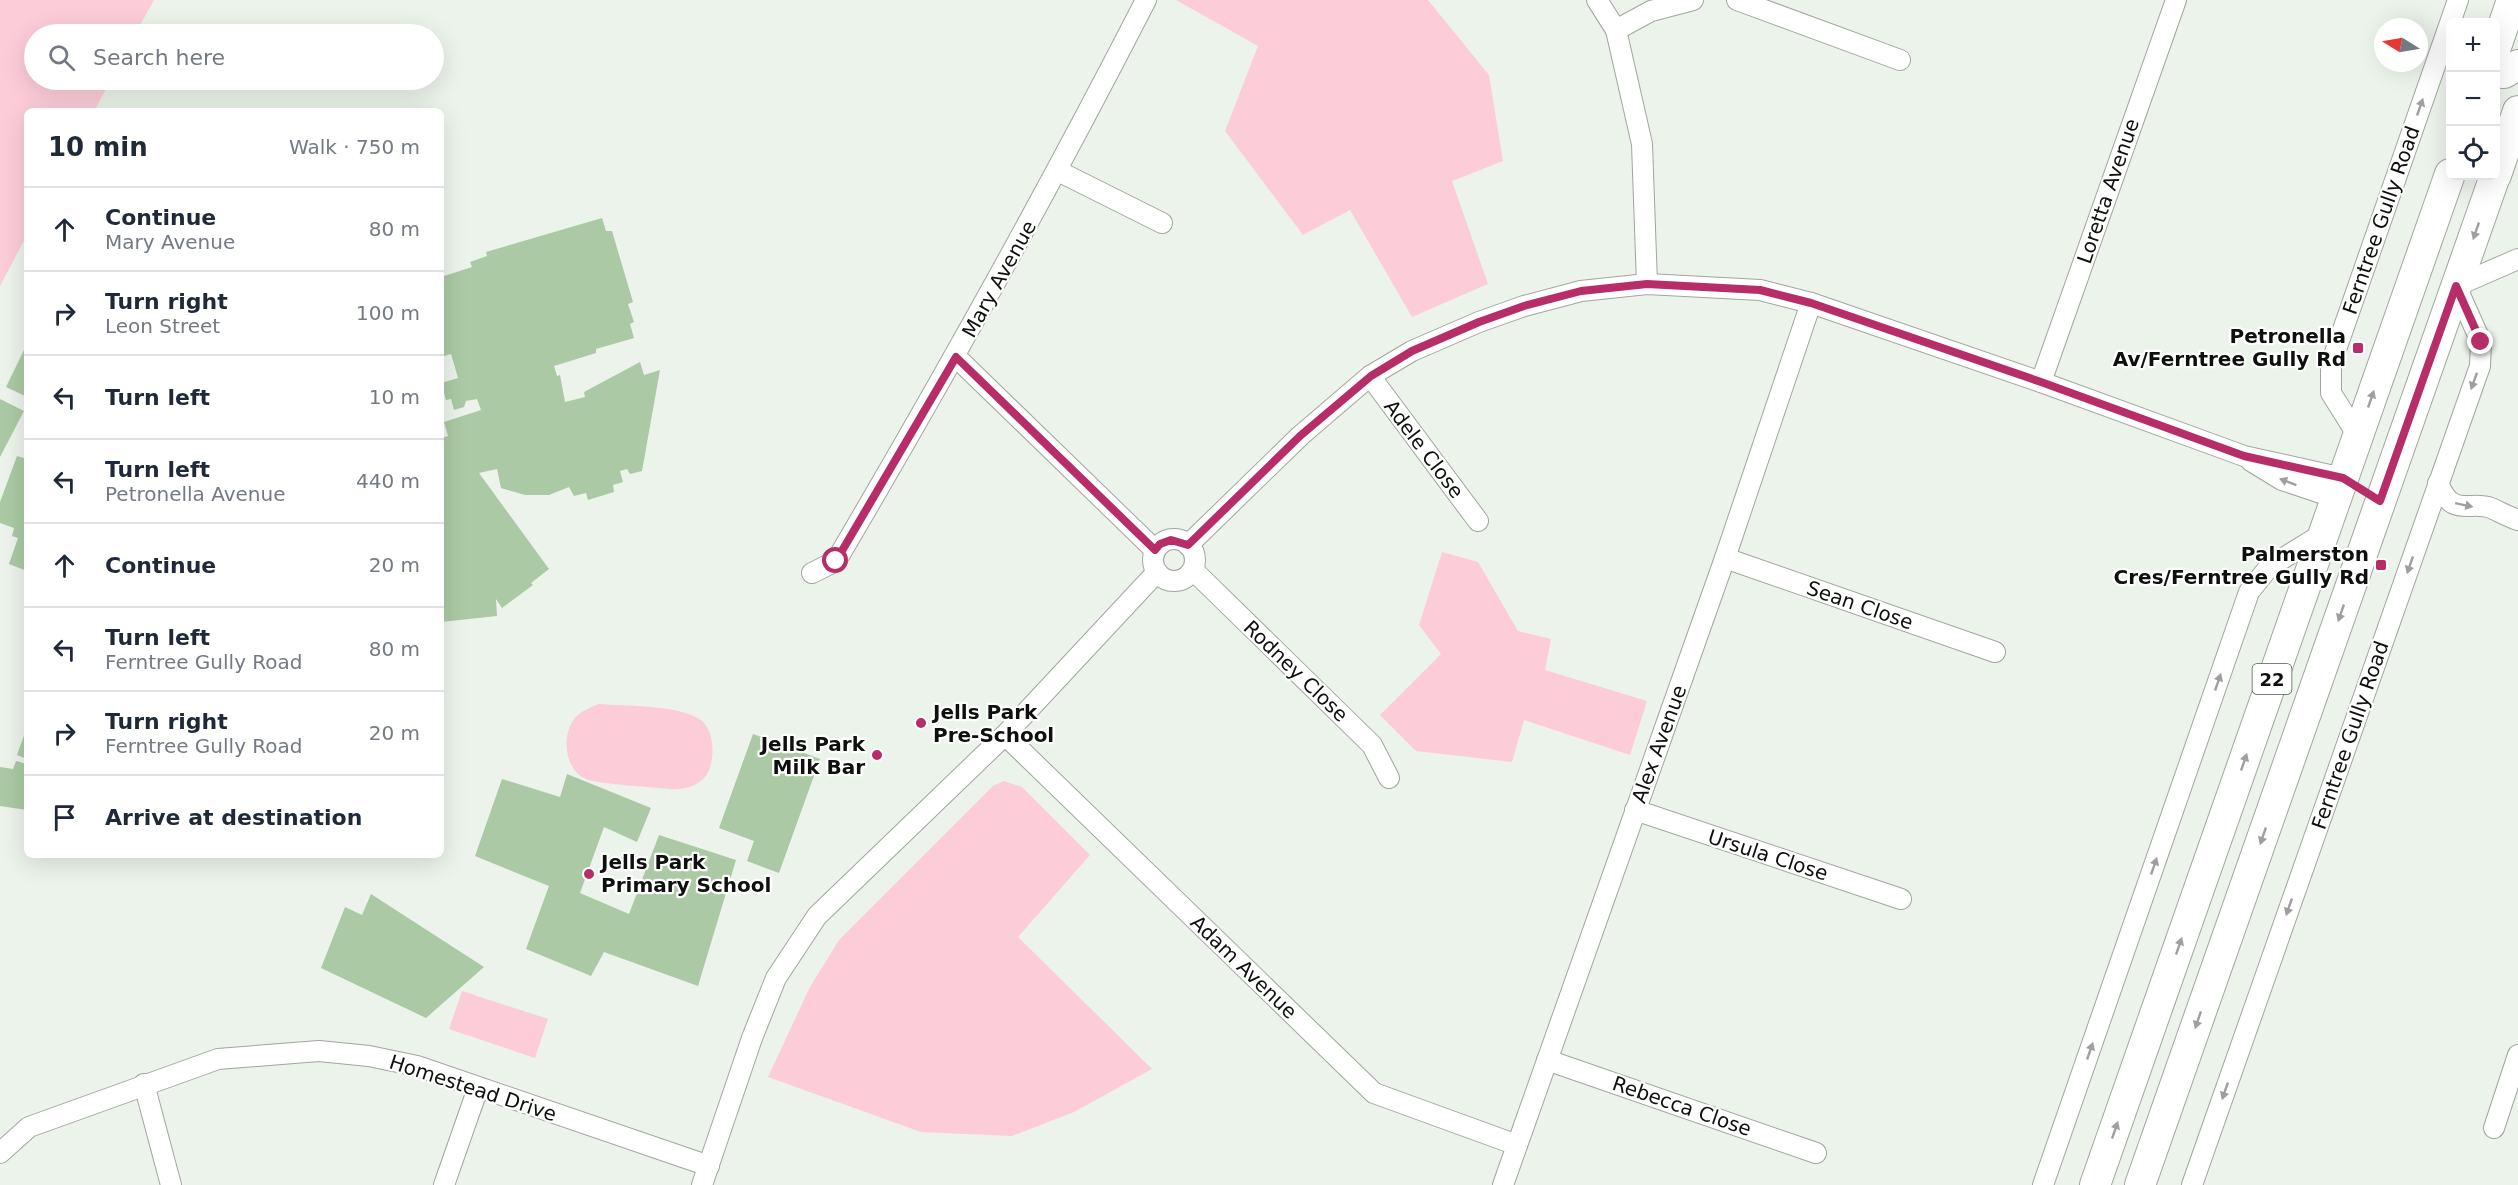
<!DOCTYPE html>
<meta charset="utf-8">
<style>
:root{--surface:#fff;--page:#f6f6f7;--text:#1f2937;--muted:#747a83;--line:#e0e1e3}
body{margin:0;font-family:"DejaVu Sans",sans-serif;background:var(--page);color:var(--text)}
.controls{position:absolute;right:18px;top:18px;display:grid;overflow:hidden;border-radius:9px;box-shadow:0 6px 24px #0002}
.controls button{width:54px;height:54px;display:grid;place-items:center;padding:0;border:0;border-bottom:2px solid var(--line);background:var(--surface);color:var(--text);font:30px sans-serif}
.compass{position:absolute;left:2374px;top:18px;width:54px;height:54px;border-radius:50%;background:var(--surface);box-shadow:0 6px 24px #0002;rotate:281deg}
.stop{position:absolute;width:18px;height:18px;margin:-14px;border:4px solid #b72d68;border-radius:50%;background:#fff}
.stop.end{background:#b72d68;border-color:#fff;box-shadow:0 2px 6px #0008}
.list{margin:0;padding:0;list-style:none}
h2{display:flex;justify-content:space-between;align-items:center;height:78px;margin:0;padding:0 24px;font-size:26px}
h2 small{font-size:20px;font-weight:400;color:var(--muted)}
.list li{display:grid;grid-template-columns:39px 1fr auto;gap:18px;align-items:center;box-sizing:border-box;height:84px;padding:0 24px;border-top:2px solid var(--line)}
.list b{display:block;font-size:22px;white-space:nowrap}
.list p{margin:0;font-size:20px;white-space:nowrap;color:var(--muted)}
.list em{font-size:20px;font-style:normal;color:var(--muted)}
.icon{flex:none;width:33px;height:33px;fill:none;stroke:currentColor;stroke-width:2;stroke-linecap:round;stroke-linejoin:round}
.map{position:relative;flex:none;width:2518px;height:1185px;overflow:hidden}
.search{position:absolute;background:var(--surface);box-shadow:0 6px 24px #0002;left:24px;top:24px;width:420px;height:66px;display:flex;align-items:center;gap:15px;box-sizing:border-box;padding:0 21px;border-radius:33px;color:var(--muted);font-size:22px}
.panel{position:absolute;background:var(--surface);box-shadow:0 6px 24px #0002;left:24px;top:108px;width:420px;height:750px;border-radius:9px}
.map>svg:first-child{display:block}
.green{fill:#fcccd9}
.building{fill:#abc9a4}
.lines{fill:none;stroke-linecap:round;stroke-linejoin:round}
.minor-casing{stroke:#a0a69e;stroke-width:22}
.primary-casing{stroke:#a0a69e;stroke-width:32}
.minor{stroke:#fff;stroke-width:20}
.primary{stroke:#fff;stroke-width:30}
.oneway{fill:#9e9f9e}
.route{stroke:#b72d68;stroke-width:8}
.poi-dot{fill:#b72d68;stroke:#fff;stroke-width:2}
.labels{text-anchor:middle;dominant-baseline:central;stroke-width:4.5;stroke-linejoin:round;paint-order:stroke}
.shield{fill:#fff;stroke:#565856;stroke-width:1.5}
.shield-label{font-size:18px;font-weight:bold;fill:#0d100d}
.street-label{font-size:20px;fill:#0d100d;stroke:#fff}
.poi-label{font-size:20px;font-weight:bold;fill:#0d100d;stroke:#fff;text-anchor:end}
</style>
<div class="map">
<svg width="2518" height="1185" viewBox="0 0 2518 1185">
<rect width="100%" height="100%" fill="#ecf3eb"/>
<g class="green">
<path d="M0,0H154L135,34H34V80H111L94,111H27V235L0,286Z"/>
<path d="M1176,0H1428L1489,75L1503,161L1452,181L1488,284L1412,317L1350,210L1303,235L1225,131L1258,46Z"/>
<path d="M1442,552L1478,562L1518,631L1551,639L1545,670L1647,701L1630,755L1524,720L1512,762L1416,751L1380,715L1441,654L1419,625Z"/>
<path d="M599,704C624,706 684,705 702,721C716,733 716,768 702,780C693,788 680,790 668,789C652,787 597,784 586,779C570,772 565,753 567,737C571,716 581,711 599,704Z"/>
<path d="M1004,781L1022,787L1090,855L1018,937L1152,1069L1074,1112L1012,1136L921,1132L768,1077L810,987L839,940L993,786Z"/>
<path d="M462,991L548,1019L535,1058L449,1029Z"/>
</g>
<g class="building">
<path d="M602,218L606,231H612L633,302L628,304L634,322L630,324L634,338L596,349V353L554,366L557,376L560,375L565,402L585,397L584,392L640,362L644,375L660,370L642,471L630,474L627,469L620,471L623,482L613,485L614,492L588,500L586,493L574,496L569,487L549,495H525L501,488L497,469L479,473L549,569L531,583L533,585L502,608L496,599L497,616L441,622V438L448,436L444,422L481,410L477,399L466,401L464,407L454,410L451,399L446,400L441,383L458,378L451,354L441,357V277L472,267L470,262L487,256L486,252Z"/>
<path d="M24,350L27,352V397L6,387Z"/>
<path d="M0,399L24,411L0,457Z"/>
<path d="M17,456L27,459V571L9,564L18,538L12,536L14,528L0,523V502Z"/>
<path d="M27,727V759L17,755Z"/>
<path d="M753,734L820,759L779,873L747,861L754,841L719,828Z"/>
<path d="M16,761L27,764V810L0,806V767L13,769Z"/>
<path d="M567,774L651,808L637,842L604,827L580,893L629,914L659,835L736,860L698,986L604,952L591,976L526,949L549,886L475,856L502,779L560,797Z"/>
<path d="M371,894L484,967L426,1018L321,968L345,907L362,915Z"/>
</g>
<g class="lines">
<defs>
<g id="minor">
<path d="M1597,0L1616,30L1642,144L1647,284"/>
<path d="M1737,0L1900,60"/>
<path d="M1616,30L1651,11L1693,0"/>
<path d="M1058,171L1162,223"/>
<path d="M956,357L1155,550"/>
<path d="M1370,376L1478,521"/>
<path d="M2041,382L2176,0"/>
<path d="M2358,436L2331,393V364L2458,0"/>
<path d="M2251,461L2282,480L2336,498"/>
<path d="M2438,483C2453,519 2469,500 2491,508C2500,512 2509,517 2518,520"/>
<circle cx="1174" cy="560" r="21"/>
<path d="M1188,545L1300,436L1370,376L1412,351L1479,322L1524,306L1581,291L1647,284L1760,290L1811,303L2041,382L2244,456L2343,478"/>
<path d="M1725,558L1995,652"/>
<path d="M1193,570L1372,745L1389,778"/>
<path d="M812,573L836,561C945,376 1048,191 1146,0"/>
<path d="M1005,735L1374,1093L1517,1145"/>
<path d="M1635,810L1901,899"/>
<path d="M1547,1060L1816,1153"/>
<path d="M144,1084L171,1185"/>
<path d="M2494,1128L2518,1055"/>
<path d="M0,1153L29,1127L218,1059L319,1051L369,1056L417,1066L709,1166"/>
<path d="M444,1185L478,1088"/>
<path d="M702,1185L752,1038L776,978L817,916L1005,735L1157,572"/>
<path d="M1503,1185L1725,558L1811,303"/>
<path d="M2043,1185L2249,592L2269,567L2324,533"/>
<path d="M2192,1185L2480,366L2481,342L2456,286L2518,259"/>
</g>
<g id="primary">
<path d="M2496,47L2512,0"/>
<path d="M2496,72L2504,73L2518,65"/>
<path d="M2496,175L2518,111"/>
<path d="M2095,1185L2450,174"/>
<path d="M2140,1185L2495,176"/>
</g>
</defs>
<use href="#minor" class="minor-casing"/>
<use href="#primary" class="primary-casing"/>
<use href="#minor" class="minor"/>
<use href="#primary" class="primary"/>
</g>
<defs><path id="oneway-solid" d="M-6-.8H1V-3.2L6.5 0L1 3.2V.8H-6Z" transform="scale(1.5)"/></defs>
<g class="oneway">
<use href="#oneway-solid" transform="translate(2420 107) rotate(-71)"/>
<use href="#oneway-solid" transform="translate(2476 231) rotate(109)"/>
<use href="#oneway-solid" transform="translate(2474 381) rotate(110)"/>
<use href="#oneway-solid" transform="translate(2371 399) rotate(-71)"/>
<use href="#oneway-solid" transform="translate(2288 482) rotate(-159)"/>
<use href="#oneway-solid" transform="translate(2464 505) rotate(12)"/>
<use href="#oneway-solid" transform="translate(2410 565) rotate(109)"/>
<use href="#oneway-solid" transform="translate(2341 613) rotate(109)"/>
<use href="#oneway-solid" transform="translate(2218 682) rotate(-71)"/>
<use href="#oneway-solid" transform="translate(2244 762) rotate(-71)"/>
<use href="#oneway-solid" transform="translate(2263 836) rotate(109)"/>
<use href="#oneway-solid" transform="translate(2154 866) rotate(-71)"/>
<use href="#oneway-solid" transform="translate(2289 907) rotate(109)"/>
<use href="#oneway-solid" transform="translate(2179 946) rotate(-71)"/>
<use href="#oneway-solid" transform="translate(2198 1020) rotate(109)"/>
<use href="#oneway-solid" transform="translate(2090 1051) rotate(-71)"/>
<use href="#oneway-solid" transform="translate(2225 1091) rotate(109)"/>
<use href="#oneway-solid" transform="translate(2115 1130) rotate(-71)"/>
</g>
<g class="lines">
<path class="route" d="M836,561L956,357L1155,550L1160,544L1171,540L1188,545L1300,436L1371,376L1412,351L1479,322L1524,306L1581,291L1647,284L1760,290L1811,303L2041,382L2244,456L2343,478L2380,501L2456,286L2481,342"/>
</g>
<g class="poi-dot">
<rect x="2352" y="342" width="12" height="12" rx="3"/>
<rect x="2375" y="559" width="12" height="12" rx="3"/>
<circle cx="921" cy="723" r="6"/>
<circle cx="877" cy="755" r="6"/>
<circle cx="589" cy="874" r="6"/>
</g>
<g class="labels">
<rect class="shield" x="2252.5" y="664" width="39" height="30" rx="4.5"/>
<g class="shield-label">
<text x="2272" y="679">22</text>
</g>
<g class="street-label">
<text transform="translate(2108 191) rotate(-71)">Loretta Avenue</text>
<text transform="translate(2381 220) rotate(-71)">Ferntree Gully Road</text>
<text transform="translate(999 279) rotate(-61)">Mary Avenue</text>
<text transform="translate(1424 449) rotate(53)">Adele Close</text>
<text transform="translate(1860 605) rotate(19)">Sean Close</text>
<text transform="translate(1296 671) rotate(44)">Rodney Close</text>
<text transform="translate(2350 735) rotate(-71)">Ferntree Gully Road</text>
<text transform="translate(1659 744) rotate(-70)">Alex Avenue</text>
<text transform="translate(1768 855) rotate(18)">Ursula Close</text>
<text transform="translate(1244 967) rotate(44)">Adam Avenue</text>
<text transform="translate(473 1088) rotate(18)">Homestead Drive</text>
<text transform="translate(1682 1106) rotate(19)">Rebecca Close</text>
</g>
<g class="poi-label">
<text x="2346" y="336">Petronella<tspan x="2346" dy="23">Av/Ferntree Gully Rd</tspan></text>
<text x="2369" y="554">Palmerston<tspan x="2369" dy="23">Cres/Ferntree Gully Rd</tspan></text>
<text x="933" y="712" text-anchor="start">Jells Park<tspan x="933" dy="23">Pre-School</tspan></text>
<text x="865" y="744">Jells Park<tspan x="865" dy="23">Milk Bar</tspan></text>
<text x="601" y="862" text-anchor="start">Jells Park<tspan x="601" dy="23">Primary School</tspan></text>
</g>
</g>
</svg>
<div class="controls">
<button>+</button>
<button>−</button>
<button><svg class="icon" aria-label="locate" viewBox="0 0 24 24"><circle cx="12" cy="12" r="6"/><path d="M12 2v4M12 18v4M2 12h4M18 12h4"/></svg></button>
</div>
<svg class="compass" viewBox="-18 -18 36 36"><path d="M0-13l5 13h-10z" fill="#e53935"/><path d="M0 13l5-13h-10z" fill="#747a83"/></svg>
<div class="stop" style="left:836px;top:561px"></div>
<div class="stop end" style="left:2481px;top:342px"></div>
<div class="search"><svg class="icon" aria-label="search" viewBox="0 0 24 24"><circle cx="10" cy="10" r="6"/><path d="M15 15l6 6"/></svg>Search here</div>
<section class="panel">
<h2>10 min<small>Walk · 750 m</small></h2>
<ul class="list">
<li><svg class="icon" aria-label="ahead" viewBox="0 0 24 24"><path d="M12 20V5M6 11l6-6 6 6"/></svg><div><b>Continue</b><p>Mary Avenue</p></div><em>80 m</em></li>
<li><svg class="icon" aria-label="right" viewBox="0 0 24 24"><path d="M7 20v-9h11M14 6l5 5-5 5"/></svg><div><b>Turn right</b><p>Leon Street</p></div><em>100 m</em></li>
<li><svg class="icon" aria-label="left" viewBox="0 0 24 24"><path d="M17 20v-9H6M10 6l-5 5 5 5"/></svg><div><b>Turn left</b></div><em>10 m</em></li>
<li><svg class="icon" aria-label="left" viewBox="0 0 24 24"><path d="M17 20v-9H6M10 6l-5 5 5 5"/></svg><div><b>Turn left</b><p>Petronella Avenue</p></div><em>440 m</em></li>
<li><svg class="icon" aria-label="ahead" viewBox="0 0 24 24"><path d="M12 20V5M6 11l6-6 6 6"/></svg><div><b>Continue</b></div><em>20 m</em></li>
<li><svg class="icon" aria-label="left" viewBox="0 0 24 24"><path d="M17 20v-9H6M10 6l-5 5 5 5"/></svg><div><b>Turn left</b><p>Ferntree Gully Road</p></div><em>80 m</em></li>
<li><svg class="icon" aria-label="right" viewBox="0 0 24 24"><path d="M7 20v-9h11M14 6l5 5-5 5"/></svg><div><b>Turn right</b><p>Ferntree Gully Road</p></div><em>20 m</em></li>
<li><svg class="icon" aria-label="arrive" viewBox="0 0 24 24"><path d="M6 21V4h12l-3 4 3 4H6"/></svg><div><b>Arrive at destination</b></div></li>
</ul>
</section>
</div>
